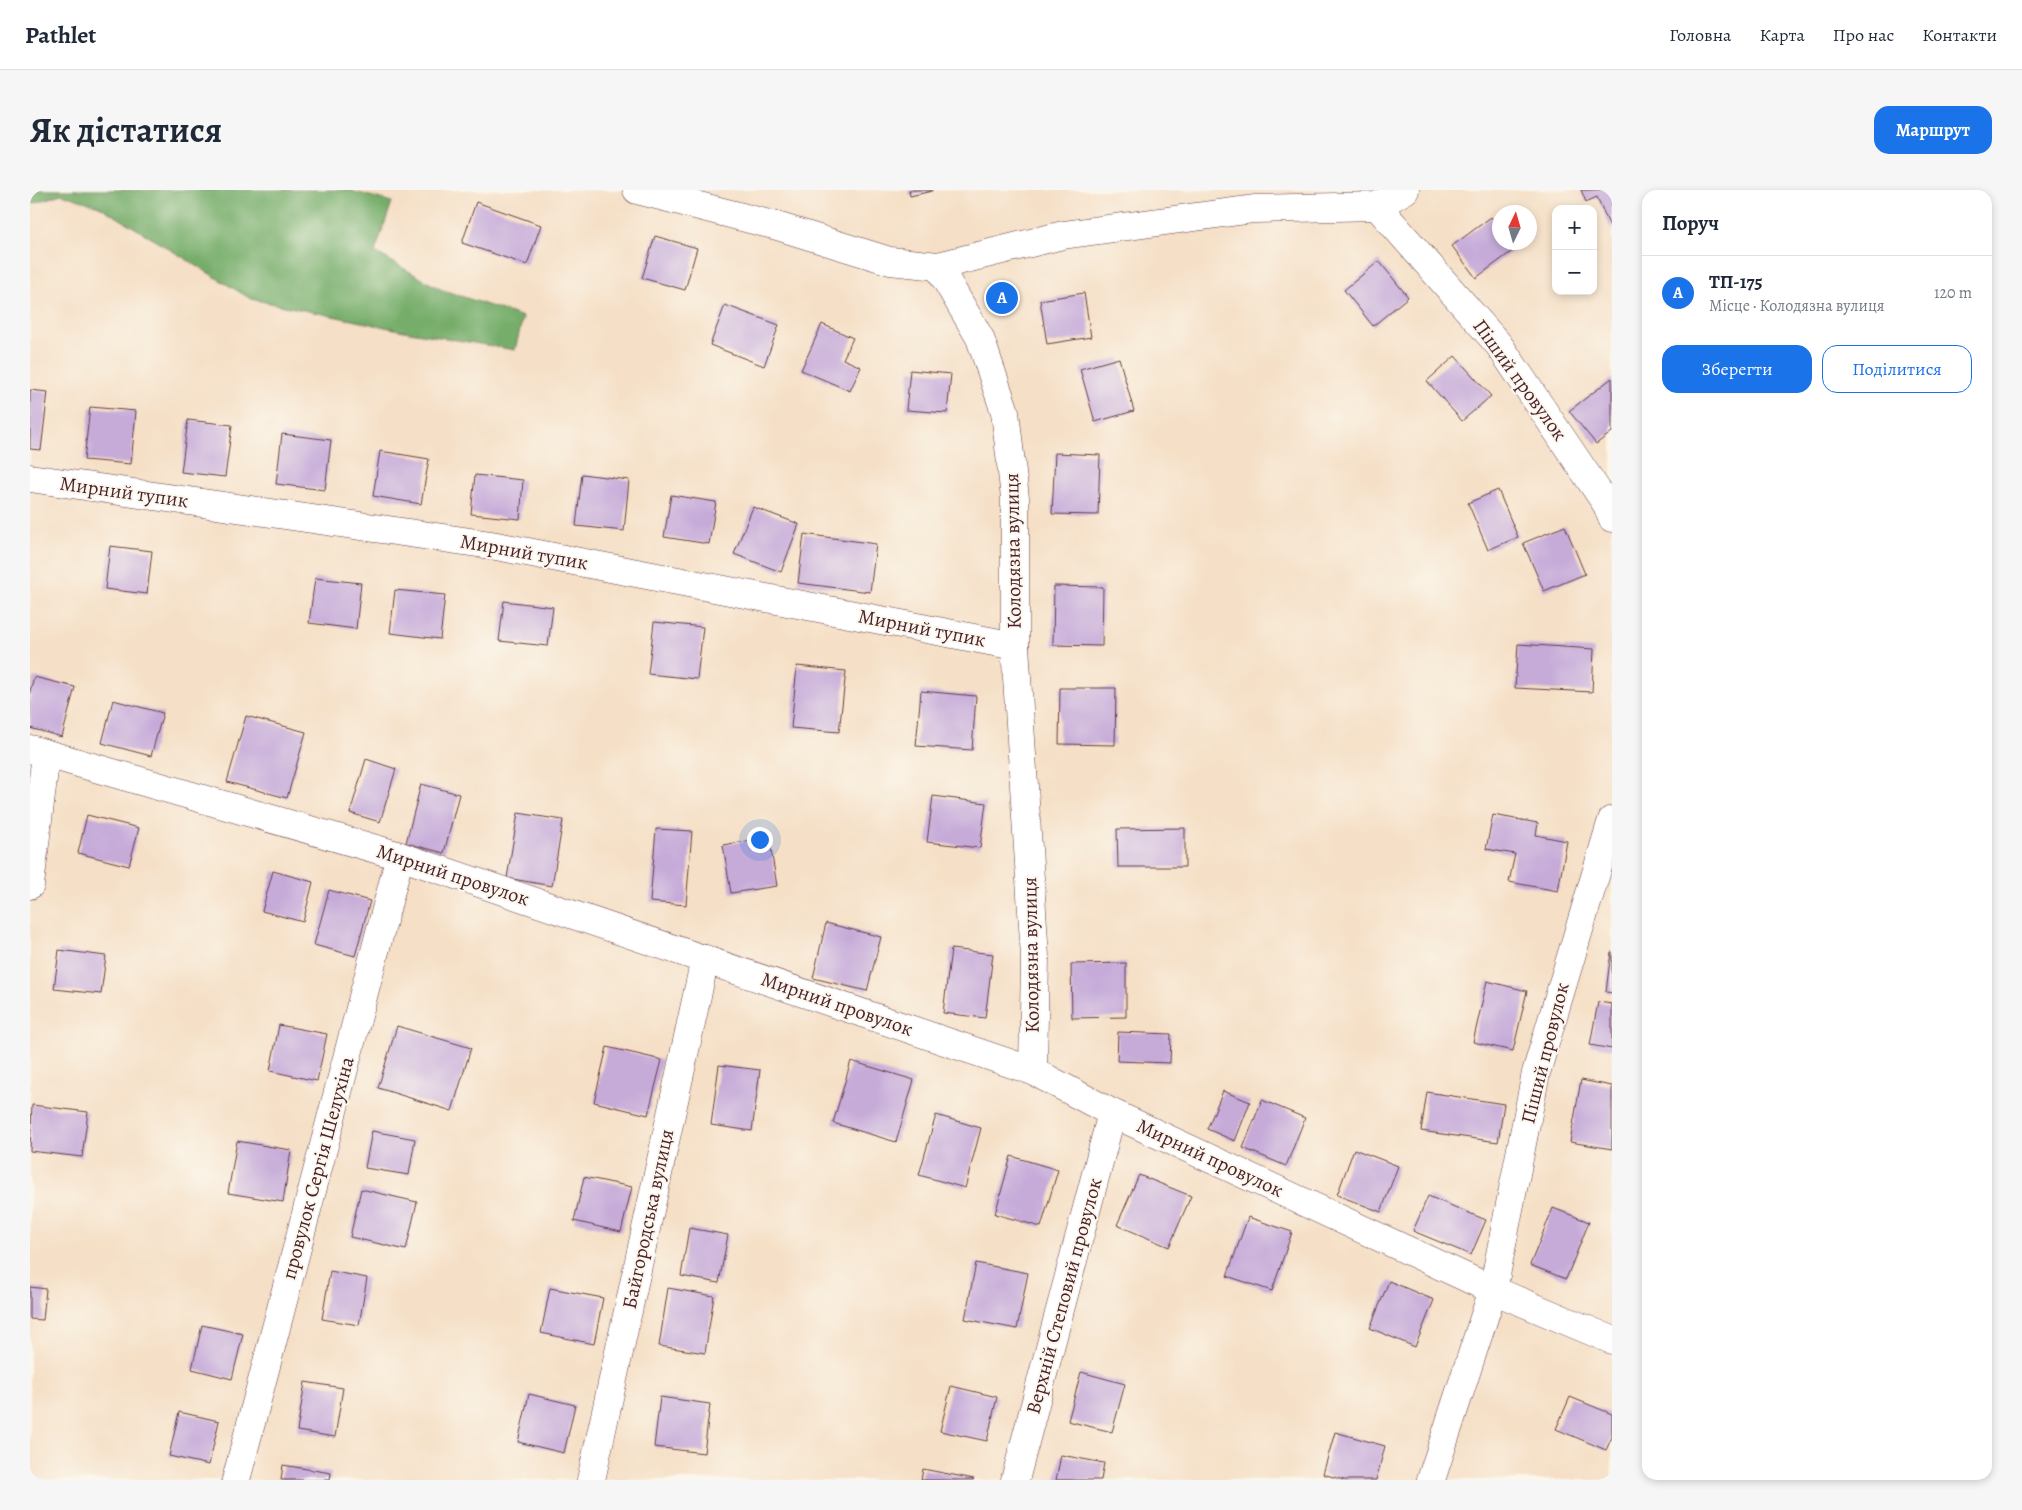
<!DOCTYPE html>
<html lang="uk">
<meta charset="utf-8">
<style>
:root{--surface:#fff;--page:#f6f6f7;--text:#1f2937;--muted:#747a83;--line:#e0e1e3;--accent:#1a73e8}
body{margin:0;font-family:Alegreya,serif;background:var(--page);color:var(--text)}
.controls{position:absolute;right:15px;top:15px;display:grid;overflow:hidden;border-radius:10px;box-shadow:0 2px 8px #0003}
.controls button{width:45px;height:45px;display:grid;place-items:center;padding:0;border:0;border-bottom:1px solid var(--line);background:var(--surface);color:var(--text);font:25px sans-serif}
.compass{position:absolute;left:1462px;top:15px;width:45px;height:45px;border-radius:50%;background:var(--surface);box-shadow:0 2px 8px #0003;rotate:5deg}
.you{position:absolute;left:729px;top:649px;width:18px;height:18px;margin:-12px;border:4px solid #fff;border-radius:50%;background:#1a73e8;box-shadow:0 0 0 8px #1a73e833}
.badge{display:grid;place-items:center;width:32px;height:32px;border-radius:50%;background:var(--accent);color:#fff;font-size:16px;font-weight:700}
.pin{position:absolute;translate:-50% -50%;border:2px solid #fff;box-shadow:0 1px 5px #0006}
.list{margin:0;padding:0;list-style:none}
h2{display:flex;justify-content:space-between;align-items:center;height:65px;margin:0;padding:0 20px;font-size:21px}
h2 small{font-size:16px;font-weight:400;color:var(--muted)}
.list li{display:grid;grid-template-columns:32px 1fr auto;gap:15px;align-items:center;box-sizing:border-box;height:75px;padding:0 20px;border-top:1px solid var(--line)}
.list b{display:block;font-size:19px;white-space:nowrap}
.list p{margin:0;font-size:16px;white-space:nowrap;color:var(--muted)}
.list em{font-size:16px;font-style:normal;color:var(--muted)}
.actions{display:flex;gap:10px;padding:15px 20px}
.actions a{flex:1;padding:11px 0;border:1px solid var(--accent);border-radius:15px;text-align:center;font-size:18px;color:var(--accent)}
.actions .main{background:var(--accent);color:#fff}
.map{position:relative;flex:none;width:1582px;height:1290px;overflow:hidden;border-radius:15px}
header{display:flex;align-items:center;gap:30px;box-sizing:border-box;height:70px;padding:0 25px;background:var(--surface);border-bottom:1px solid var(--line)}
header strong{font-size:24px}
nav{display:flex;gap:28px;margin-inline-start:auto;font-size:18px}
.intro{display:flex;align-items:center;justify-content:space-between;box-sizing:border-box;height:120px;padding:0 30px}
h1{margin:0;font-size:35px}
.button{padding:12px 22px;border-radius:15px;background:var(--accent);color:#fff;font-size:18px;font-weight:700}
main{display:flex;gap:30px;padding:0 30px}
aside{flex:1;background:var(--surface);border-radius:15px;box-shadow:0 2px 8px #0003}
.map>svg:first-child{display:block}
.forest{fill:#76ad6b;stroke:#60664b}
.building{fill:#c6abd9}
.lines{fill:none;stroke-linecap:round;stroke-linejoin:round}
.minor-casing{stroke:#643c42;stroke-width:29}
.minor{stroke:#fff;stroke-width:28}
.labels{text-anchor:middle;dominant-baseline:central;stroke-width:4;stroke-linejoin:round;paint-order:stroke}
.street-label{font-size:20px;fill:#4a1f2b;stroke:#fbf7ec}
</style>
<header>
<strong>Pathlet</strong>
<nav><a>Головна</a><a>Карта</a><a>Про нас</a><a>Контакти</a></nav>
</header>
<div class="intro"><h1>Як дістатися</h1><a class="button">Маршрут</a></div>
<main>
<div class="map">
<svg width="1582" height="1290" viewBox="0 0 1582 1290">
<rect width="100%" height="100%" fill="#fbf7ec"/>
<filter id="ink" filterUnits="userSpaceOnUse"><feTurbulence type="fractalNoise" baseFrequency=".02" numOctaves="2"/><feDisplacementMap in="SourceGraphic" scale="10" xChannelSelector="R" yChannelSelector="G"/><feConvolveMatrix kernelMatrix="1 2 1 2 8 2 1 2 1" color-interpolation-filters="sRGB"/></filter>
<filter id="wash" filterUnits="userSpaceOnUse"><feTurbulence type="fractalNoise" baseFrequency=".0096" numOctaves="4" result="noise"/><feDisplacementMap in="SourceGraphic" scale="20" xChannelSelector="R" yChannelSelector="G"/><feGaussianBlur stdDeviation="1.12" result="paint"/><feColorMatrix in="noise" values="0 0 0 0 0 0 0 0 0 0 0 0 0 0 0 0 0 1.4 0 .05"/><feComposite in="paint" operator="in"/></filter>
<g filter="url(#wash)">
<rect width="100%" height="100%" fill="#f5dfc6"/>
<path class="forest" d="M0,0H318L362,12L345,62L410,99L493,127L485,160L374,141L221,109L69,16L31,4L2,14L0,13Z"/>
<g id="blocks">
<g class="building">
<path d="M879,0H902V1L880,6Z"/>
<path d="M1551,0H1582V41L1567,7L1556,12Z"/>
<path d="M446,12L511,35L497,75L432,53Z"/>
<path d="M1461,27L1470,38V52H1480L1485,59L1446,88L1422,56Z"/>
<path d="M625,46L667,58L655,100L612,88Z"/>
<path d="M1349,71L1378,107L1343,136L1314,100Z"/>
<path d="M966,102H979L978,115L965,114Z"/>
<path d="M1054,103L1061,147L1017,154L1010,110Z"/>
<path d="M695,115L749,135L734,176L680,155Z"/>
<path d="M792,134L823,148L813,169L831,177L820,201L771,180Z"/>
<path d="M1425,166L1461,206L1432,231L1397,191Z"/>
<path d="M1089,168L1104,221L1065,232L1050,179Z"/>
<path d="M880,180L921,184L917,223L876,220Z"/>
<path d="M1582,188V242L1566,254L1539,221Z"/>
<path d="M0,200L18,202L11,260L0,259Z"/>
<path d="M60,217L106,221L101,274L54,270Z"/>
<path d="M158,230L202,235L195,287L151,282Z"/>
<path d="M252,244L301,250L295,300L246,294Z"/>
<path d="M350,261L399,269L391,314L343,306Z"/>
<path d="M1025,263L1070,265L1068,325L1022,324Z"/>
<path d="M552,284L599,290L594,341L546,336Z"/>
<path d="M445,285L493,290L490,329L441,324Z"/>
<path d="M1468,300L1488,347L1458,360L1438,313Z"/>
<path d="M641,305L686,312L679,354L634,347Z"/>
<path d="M723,317L769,334L751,382L704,364Z"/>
<path d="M1535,336L1555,384L1514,401L1493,353Z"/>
<path d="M774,344L846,354L840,402L768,393Z"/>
<path d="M80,356L122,361L117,404L75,399Z"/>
<path d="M285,388L331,393L326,439L279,433Z"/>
<path d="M1024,396L1073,397L1072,456L1023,455Z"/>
<path d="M365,400L415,405L410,449L360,443Z"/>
<path d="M474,411L523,417L518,456L469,451Z"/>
<path d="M624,432L673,437L667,489L618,484Z"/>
<path d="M1488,454L1564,459L1562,502L1485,498Z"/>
<path d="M767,476L816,481L809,542L761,538Z"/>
<path d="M4,487L45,497L32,547L0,538V501Z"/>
<path d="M1030,498H1086L1085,555L1029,554Z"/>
<path d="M891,501L946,506L942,560L886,556Z"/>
<path d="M83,510L133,523L121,566L72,553Z"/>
<path d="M216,526L276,542L257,608L197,592Z"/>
<path d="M336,569L366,579L350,632L320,623Z"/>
<path d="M391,594L429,604L414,663L376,653Z"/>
<path d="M903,606L956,613L950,658L897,652Z"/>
<path d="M488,623L533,630L522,696L477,688Z"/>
<path d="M57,625L109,638L99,676L48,663Z"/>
<path d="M1463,625L1508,633L1506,645L1537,651L1528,701L1479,692L1485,664L1456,659Z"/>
<path d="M1155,638V677H1088L1087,639Z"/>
<path d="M626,639L662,641L656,715L620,712Z"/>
<path d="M739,647L747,696L701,703L693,655Z"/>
<path d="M243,681L283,692L273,732L232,721Z"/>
<path d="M299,700L340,711L325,766L284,755Z"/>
<path d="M796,733L851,747L837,801L783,788Z"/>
<path d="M921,759L963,764L955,828L913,823Z"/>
<path d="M29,760L76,766L71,804L24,799Z"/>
<path d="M1581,762H1582V803L1576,802Z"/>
<path d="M1096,773V827L1042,828L1041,774Z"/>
<path d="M1457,791L1497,801L1483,861L1443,852Z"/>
<path d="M1568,812L1582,814V859L1560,855Z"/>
<path d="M249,835L297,844L287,891L240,881Z"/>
<path d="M367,836L441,858L422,921L348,898Z"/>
<path d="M1088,842L1141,844L1140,873L1087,871Z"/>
<path d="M577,857L632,870L618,925L564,912Z"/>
<path d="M821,871L884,890L866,952L803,933Z"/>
<path d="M689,875L730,880L722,941L681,935Z"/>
<path d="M1551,890L1582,896V959L1540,952Z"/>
<path d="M1193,901L1220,912L1205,951L1177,939Z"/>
<path d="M1397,902L1474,914L1468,952L1391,941Z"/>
<path d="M1232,910L1275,928L1256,976L1213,958Z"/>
<path d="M2,915L58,922L52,967L0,961Z"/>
<path d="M906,925L951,938L935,998L889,985Z"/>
<path d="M342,941L385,949L379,985L335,978Z"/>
<path d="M207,951L261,960L253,1012L198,1003Z"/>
<path d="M1324,959L1368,976L1351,1022L1307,1005Z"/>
<path d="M981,966L1028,980L1011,1037L965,1024Z"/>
<path d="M1109,985L1161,1006L1139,1057L1087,1035Z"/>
<path d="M554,987L602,997L591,1042L544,1031Z"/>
<path d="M331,999L387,1012L376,1060L320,1047Z"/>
<path d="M1398,1006L1456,1030L1441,1065L1383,1041Z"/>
<path d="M1523,1018L1559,1032L1536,1089L1500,1075Z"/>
<path d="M1218,1027L1262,1042L1242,1101L1197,1086Z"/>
<path d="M659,1038L698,1045L689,1093L651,1086Z"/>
<path d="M946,1073L998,1083L987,1139L935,1129Z"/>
<path d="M300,1081L337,1088L329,1135L292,1129Z"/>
<path d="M1359,1091L1404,1110L1385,1157L1340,1138Z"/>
<path d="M0,1097L16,1099L13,1130L0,1129Z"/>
<path d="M520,1098L573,1108L564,1154L511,1143Z"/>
<path d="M638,1098L684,1106L675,1163L629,1156Z"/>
<path d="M172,1135L213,1144L202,1189L162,1179Z"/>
<path d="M1051,1182L1095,1194L1082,1242L1038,1231Z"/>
<path d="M275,1192L313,1198L305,1247L267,1241Z"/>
<path d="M921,1196L967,1207L957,1251L910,1241Z"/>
<path d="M499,1204L545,1215L534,1263L488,1252Z"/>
<path d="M630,1207L680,1214L674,1263L624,1257Z"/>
<path d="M1540,1207L1582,1224V1247L1576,1260L1526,1239Z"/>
<path d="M149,1222L189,1231L179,1275L139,1266Z"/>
<path d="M1305,1242L1355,1256L1346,1290H1314L1293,1284Z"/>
<path d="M1031,1265L1074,1273L1071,1290H1026Z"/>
<path d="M253,1275L301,1283L300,1290H251Z"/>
<path d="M893,1279L944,1289L943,1290H891Z"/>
</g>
</g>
</g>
<g filter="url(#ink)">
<use href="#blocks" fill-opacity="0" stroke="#643c42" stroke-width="1"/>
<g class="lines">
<defs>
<g id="minor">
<path d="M607,0L747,36L860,71L908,76L1033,45L1224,19L1347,16L1375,0"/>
<path d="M1347,16L1469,155L1577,315L1582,328"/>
<path d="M908,76L950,148L975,222L985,308V456L1005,767L1003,881"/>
<path d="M0,288L461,355L985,456"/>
<path d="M0,559L370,666L1003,881L1082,923L1463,1100L1582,1150"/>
<path d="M0,695L16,564"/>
<path d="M206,1290L370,666"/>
<path d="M561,1290L675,769"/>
<path d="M985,1290L1082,923"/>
<path d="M1401,1290L1463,1100L1506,883L1582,630"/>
</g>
</defs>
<use href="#minor" class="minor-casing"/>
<use href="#minor" class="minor"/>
</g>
</g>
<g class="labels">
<g class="street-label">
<text transform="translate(1490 190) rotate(54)">Піший провулок</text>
<text transform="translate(94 302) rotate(8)">Мирний тупик</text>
<text transform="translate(983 361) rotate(-91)">Колодязна вулиця</text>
<text transform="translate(494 362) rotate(10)">Мирний тупик</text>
<text transform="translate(892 438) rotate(11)">Мирний тупик</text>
<text transform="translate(423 685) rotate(18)">Мирний провулок</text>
<text transform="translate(1001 765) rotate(-91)">Колодязна вулиця</text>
<text transform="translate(807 814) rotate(19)">Мирний провулок</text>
<text transform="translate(1515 863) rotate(-76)">Піший провулок</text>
<text transform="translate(1180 968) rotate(25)">Мирний провулок</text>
<text transform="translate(288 978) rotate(-75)">провулок Сергія Шелухіна</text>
<text transform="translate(618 1029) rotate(-78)">Байгородська вулиця</text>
<text transform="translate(1034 1106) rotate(-75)">Верхній Степовий провулок</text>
</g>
</g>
</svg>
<div class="controls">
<button>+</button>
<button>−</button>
</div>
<svg class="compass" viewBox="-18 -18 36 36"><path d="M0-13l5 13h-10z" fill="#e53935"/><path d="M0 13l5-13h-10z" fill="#747a83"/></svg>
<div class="you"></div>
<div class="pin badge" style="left:972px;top:108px">A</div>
</div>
<aside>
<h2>Поруч<small></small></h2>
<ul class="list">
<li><span class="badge">A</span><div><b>ТП-175</b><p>Місце · Колодязна вулиця</p></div><em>120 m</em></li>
</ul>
<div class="actions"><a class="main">Зберегти</a><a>Поділитися</a></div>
</aside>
</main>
